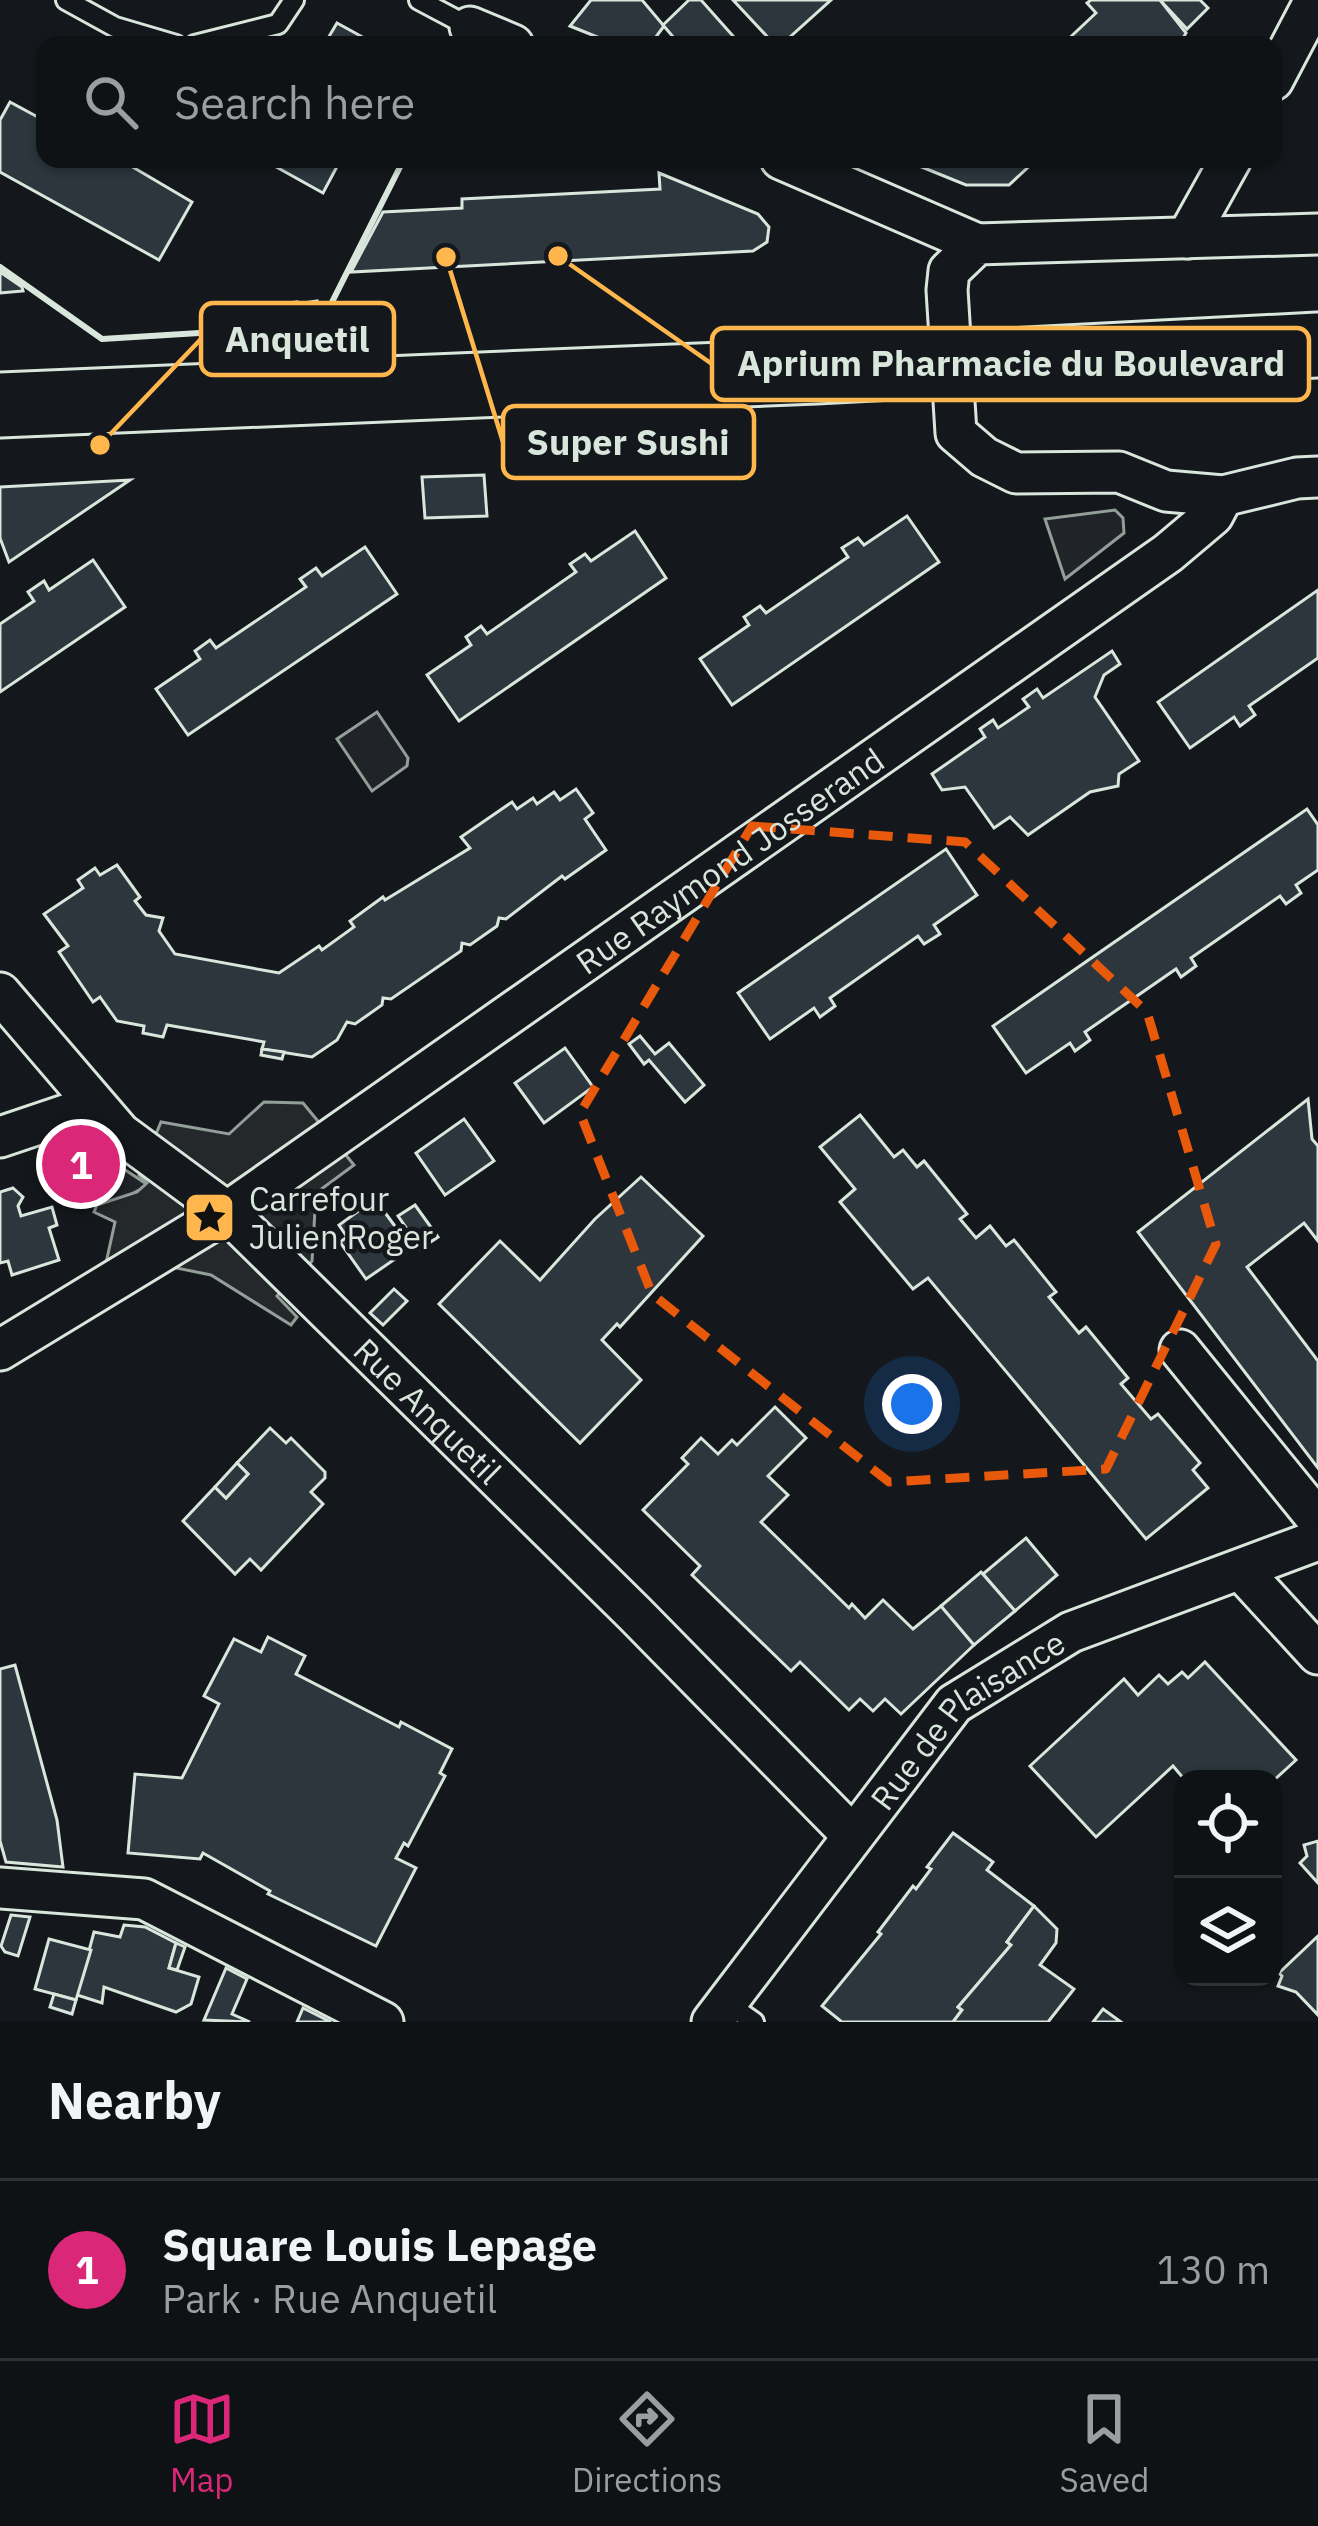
<!DOCTYPE html>
<meta charset="utf-8">
<style>
:root{--surface:#0f1215;--page:#181b1e;--text:#f1f3f6;--muted:#9b9ea0;--line:#2f3234;--accent:#db2777}
body{margin:0;font-family:"IBM Plex Sans",sans-serif;background:var(--page);color:var(--text)}
.controls{position:absolute;right:36px;bottom:36px;display:grid;overflow:hidden;border-radius:24px;box-shadow:0 3px 9px #0004}
.controls button{width:108px;height:108px;display:grid;place-items:center;padding:0;border:0;border-bottom:3px solid var(--line);background:var(--surface);color:var(--text);font:60px sans-serif}
.you{position:absolute;left:912px;top:1404px;width:42px;height:42px;margin:-30px;border:9px solid #fff;border-radius:50%;background:#1a73e8;box-shadow:0 0 0 18px #1a73e833}
.badge{display:grid;place-items:center;width:78px;height:78px;border-radius:50%;background:var(--accent);color:#fff;font-size:39px;font-weight:700}
.pin{position:absolute;translate:-50% -50%;border:6px solid #fff;box-shadow:0 3px 12px #0006}
.list{margin:0;padding:0;list-style:none}
h2{display:flex;justify-content:space-between;align-items:center;height:156px;margin:0;padding:0 48px;font-size:51px}
h2 small{font-size:39px;font-weight:400;color:var(--muted)}
.list li{display:grid;grid-template-columns:78px 1fr auto;gap:36px;align-items:center;box-sizing:border-box;height:180px;padding:0 48px;border-top:3px solid var(--line)}
.list b{display:block;font-size:45px;white-space:nowrap}
.list p{margin:0;font-size:39px;white-space:nowrap;color:var(--muted)}
.list em{font-size:39px;font-style:normal;color:var(--muted)}
.icon{flex:none;width:66px;height:66px;fill:none;stroke:currentColor;stroke-width:2;stroke-linecap:round;stroke-linejoin:round}
.map{position:relative;flex:none;width:1318px;height:2022px;overflow:hidden}
.search{position:absolute;background:var(--surface);box-shadow:0 3px 9px #0004;left:36px;right:36px;top:36px;height:132px;display:flex;align-items:center;gap:30px;box-sizing:border-box;padding:0 42px;border-radius:24px;color:var(--muted);font-size:45px}
.sheet{height:336px;background:var(--surface)}
nav{display:flex;justify-content:space-around;align-items:center;box-sizing:border-box;height:168px;border-top:3px solid var(--line);background:var(--surface);font-size:33px;color:var(--muted)}
nav a{display:grid;justify-items:center;gap:6px}
nav .on{color:var(--accent)}
.map>svg:first-child{display:block}
.green{fill:#202428;stroke:#939e99;stroke-width:3}
.parking{fill:#24282b;stroke:#939e99;stroke-width:3}
.building{fill:#2c363c;stroke:#d8e6dc;stroke-width:3}
.lines{fill:none;stroke-linecap:round;stroke-linejoin:round}
.service-casing{stroke:#d8e6dc;stroke-width:24}
.minor-casing{stroke:#d8e6dc;stroke-width:45}
.primary-casing{stroke:#d8e6dc;stroke-width:69}
.service{stroke:#14181c;stroke-width:18}
.minor{stroke:#14181c;stroke-width:39}
.primary{stroke:#14181c;stroke-width:63}
.wall{stroke:#d8e6dc;stroke-width:6}
.marked{fill:none;stroke:#e8590c;stroke-width:9;stroke-dasharray:24 15;stroke-linejoin:round}
.labels{text-anchor:middle;dominant-baseline:central;stroke-width:9;stroke-linejoin:round;paint-order:stroke}
.street-label{font-size:33px;fill:#d8e6dc;stroke:#14181c}
.poi-label{font-size:33px;fill:#d8e6dc;stroke:#14181c;text-anchor:start}
.leader{fill:none;stroke:#ffb74d;stroke-width:4.5}
.callout-dot{fill:#ffb74d;stroke:#14181c;stroke-width:4.5}
.callout{fill:#14181c;stroke:#ffb74d;stroke-width:4.5}
.callout-label{font-size:36px;text-anchor:middle;font-weight:bold;fill:#d8e6dc}
</style>
<div class="map">
<svg width="1318" height="2022" viewBox="0 0 1318 2022">
<rect width="100%" height="100%" fill="#14181c"/>
<g class="green">
<path d="M1115,510L1123,518L1124,533L1065,579L1045,519Z"/>
<path d="M377,712L408,758L407,766L372,791L337,739Z"/>
<path d="M60,1127L148,1185C134,1193 119,1203 103,1204C58,1206 28,1162 60,1127Z"/>
</g>
<path class="parking" d="M264,1102L303,1103L354,1165L316,1193L312,1261L277,1296L297,1317L291,1325L211,1275L172,1267L126,1297L106,1263L115,1222L94,1212L97,1205L137,1192L147,1183L139,1175L161,1122L229,1134Z"/>
<g class="building">
<path d="M591,0H642L664,26L650,45H617L570,26Z"/>
<path d="M689,0H701L741,45H680L663,25Z"/>
<path d="M733,0H831L781,45H775Z"/>
<path d="M1091,0H1160L1186,33L1179,45H1062L1096,13L1087,3Z"/>
<path d="M1160,0H1200L1208,8L1187,29Z"/>
<path d="M337,23L377,45H324Z"/>
<path d="M10,102L45,121V159H119L192,202L159,260L0,172V120Z"/>
<path d="M262,159H341L323,193Z"/>
<path d="M902,159H1037L1009,185H966Z"/>
<path d="M659,173L758,214L769,227L767,242L753,251L351,272L383,212L462,208V199L660,189Z"/>
<path d="M0,272L22,287L23,291L0,293Z"/>
<path d="M317,301L320,326H299L297,304Z"/>
<path d="M297,302L299,326L274,328L272,305Z"/>
<path d="M484,475L487,516L425,518L422,477Z"/>
<path d="M130,480L9,562L0,538V487Z"/>
<path d="M907,516L939,562L732,705L700,659L749,625L744,617L760,606L766,613L848,557L842,548L858,538L864,545Z"/>
<path d="M635,531L666,578L459,721L427,675L471,645L466,637L481,626L487,634L576,572L570,564L585,554L591,561Z"/>
<path d="M365,547L397,594L188,735L156,689L200,659L195,651L210,640L216,648L306,587L300,579L316,568L322,576Z"/>
<path d="M93,560L125,607L0,692V624L34,601L28,592L44,581L49,590Z"/>
<path d="M1318,590V658L1249,706L1255,715L1240,726L1234,717L1190,748L1158,702Z"/>
<path d="M1112,651L1120,664L1104,675L1095,697L1139,761L1119,774L1118,786L1090,792L1028,835L1010,817L994,828L965,787L942,790L932,774L985,737L980,729L993,720L998,728L1029,707L1023,699L1037,689L1043,698Z"/>
<path d="M576,789L593,813L585,819L606,850L565,879L562,876L506,919L499,918L497,926L470,945L462,943L461,951L391,999L383,998L382,1005L355,1024L347,1022L337,1040L312,1057L262,1049L264,1042L167,1025L163,1037L143,1033L144,1026L117,1021L100,997L93,1002L59,952L68,946L44,914L83,888L78,880L95,868L100,875L117,865L140,897L135,901L146,915L163,918L159,931L175,954L279,973L319,946L322,950L354,927L350,921L383,897L385,900L470,848L461,837L512,802L517,809L533,798L537,804L554,792L560,800Z"/>
<path d="M1307,809L1318,825V870L1296,885L1301,893L1286,904L1280,896L1191,958L1196,966L1181,977L1176,969L1085,1032L1090,1040L1075,1051L1070,1043L1026,1073L993,1026Z"/>
<path d="M946,849L977,895L934,925L940,934L924,944L918,936L830,998L835,1006L820,1017L814,1008L770,1039L738,993Z"/>
<path d="M640,1036L655,1054L669,1043L704,1085L685,1102L649,1060L644,1064L629,1044Z"/>
<path d="M565,1048L593,1087L544,1123L515,1083Z"/>
<path d="M262,1049L284,1052L282,1059L261,1055Z"/>
<path d="M1308,1099L1312,1139L1318,1146V1241L1304,1223L1247,1267L1318,1361V1468L1138,1232Z"/>
<path d="M860,1115L894,1157L903,1150L917,1167L924,1161L967,1214L960,1219L976,1238L990,1226L1006,1246L1014,1240L1056,1292L1049,1297L1079,1333L1086,1327L1128,1378L1121,1384L1151,1419L1158,1414L1200,1463L1193,1470L1208,1488L1146,1539L928,1278L913,1289L840,1202L855,1189L820,1147Z"/>
<path d="M464,1119L494,1161L445,1195L416,1153Z"/>
<path d="M641,1177L703,1236L620,1327L617,1324L602,1340L641,1380L580,1443L439,1304L500,1241L540,1280L595,1219Z"/>
<path d="M13,1188L23,1197L18,1206L21,1216L52,1207L57,1225L49,1228L59,1260L12,1275L8,1261L0,1263V1192Z"/>
<path d="M375,1199L411,1248L366,1279L340,1242L347,1237L339,1225Z"/>
<path d="M415,1205L433,1230L417,1243L398,1216Z"/>
<path d="M433,1230L438,1237L420,1249L417,1243Z"/>
<path d="M394,1289L407,1301L383,1325L370,1313Z"/>
<path d="M775,1407L806,1438L768,1476L788,1495L761,1522L849,1608L852,1604L865,1618L883,1600L913,1629L941,1606L974,1645L901,1714L885,1699L873,1711L860,1699L849,1710L800,1662L791,1671L692,1575L700,1566L643,1510L688,1464L682,1458L701,1438L718,1454L732,1440L737,1445Z"/>
<path d="M270,1428L286,1443L291,1438L325,1472V1478L311,1492L323,1504L261,1570L250,1559L235,1574L183,1521L215,1487L226,1498L248,1474L237,1463Z"/>
<path d="M237,1463L248,1474L226,1498L215,1487Z"/>
<path d="M1026,1538L1057,1575L1015,1611L983,1574Z"/>
<path d="M981,1572L1015,1611L974,1645L941,1606Z"/>
<path d="M268,1637L305,1656L296,1674L399,1727L401,1722L452,1749L440,1773L445,1776L408,1846L404,1843L396,1858L416,1868L376,1946L268,1894L270,1891L203,1853L200,1859L128,1853L135,1774L182,1778L219,1704L204,1696L234,1639L261,1652Z"/>
<path d="M1205,1662L1296,1760L1273,1781L1184,1779L1173,1766L1096,1837L1030,1766L1124,1679L1138,1695L1159,1675L1168,1684L1182,1672L1188,1678Z"/>
<path d="M15,1665L57,1820L63,1867L6,1862L0,1841V1669Z"/>
<path d="M953,1833L993,1862L987,1870L1034,1906L1007,1942L1011,1945L958,2007L962,2010L953,2022H842L822,2006L881,1934L878,1932L913,1886L916,1889L931,1869L927,1867Z"/>
<path d="M1318,1841V1883L1300,1863L1307,1856L1304,1845Z"/>
<path d="M1034,1906L1057,1929L1056,1943L1040,1965L1074,1989L1048,2022H953L962,2010L958,2007L1011,1945L1007,1942Z"/>
<path d="M11,1915L30,1917L18,1956L5,1952L1,1946Z"/>
<path d="M124,1925L145,1927L176,1943L169,1968L199,1977L191,2004L176,2012L104,1987L102,2003L77,1995L94,1932L120,1937Z"/>
<path d="M1318,1936V2015L1296,1992L1278,1986L1282,1976L1279,1973Z"/>
<path d="M49,1939L91,1950L76,2000L35,1989Z"/>
<path d="M176,1943L185,1947L177,1970L169,1968Z"/>
<path d="M226,1968L247,1979L232,2014L250,2022L204,2020Z"/>
<path d="M54,1994L76,2000L72,2014L50,2007Z"/>
<path d="M303,2008L331,2022H297Z"/>
<path d="M1103,2009L1121,2022H1093Z"/>
</g>
<g class="lines">
<defs>
<g id="service">
<path d="M66,0L115,27L176,45"/>
<path d="M419,0L470,27"/>
<path d="M195,45L278,24L294,0"/>
<path d="M727,2003L754,2022"/>
</g>
<g id="minor">
<path d="M470,27L513,45"/>
<path d="M1273,80L1315,0"/>
<path d="M781,159L977,244"/>
<path d="M1318,234L977,244L949,271L947,290L956,433L984,457L1016,473L1119,472L1166,491L1223,496L1297,478L1318,477"/>
<path d="M1187,238L1231,159"/>
<path id="s1" d="M0,993L120,1133L227,1212L634,1613L852,1835"/>
<path d="M0,1137L95,1105"/>
<path id="s2" d="M0,1350L227,1212L1168,553L1213,515L1223,496"/>
<path d="M1180,1350L1318,1520"/>
<path d="M1241,1570L1318,1654"/>
<path d="M0,1888L144,1899L383,2022"/>
<path id="s3" d="M712,2022L954,1704L1071,1632L1318,1540"/>
</g>
<path id="primary" d="M0,405L816,371L1318,345"/>
</defs>
<use href="#service" class="service-casing"/>
<use href="#minor" class="minor-casing"/>
<use href="#primary" class="primary-casing"/>
<use href="#service" class="service"/>
<use href="#minor" class="minor"/>
<use href="#primary" class="primary"/>
<g class="wall">
<path d="M0,267L102,339L279,328"/>
<path d="M315,326H320L404,159"/>
</g>
</g>
<path class="marked" d="M752,826L965,842L1147,1012L1216,1244L1106,1469L889,1482L652,1294L580,1113Z"/>
<defs>
<symbol id="sight-square" viewBox="-11 -11 22 22"><rect x="-9" y="-9" width="18" height="18" rx="4" fill="#ffb74d" stroke="#14181c"/><path d="M0-6L1.8-2.2L6-1.7L2.9 1.2L3.7 5.4L0 3.3L-3.7 5.4L-2.9 1.2L-6-1.7L-1.8-2.2Z" fill="#111"/></symbol>
</defs>
<g fill-rule="evenodd">
<use href="#sight-square" x="180" y="1188" width="59" height="59"/>
</g>
<g class="labels">
<g class="street-label">
<text stroke="none"><textPath href="#s2" startOffset="879">Rue Raymond Josserand</textPath></text>
<text stroke="none"><textPath href="#s1" startOffset="600">Rue Anquetil</textPath></text>
<text stroke="none"><textPath href="#s3" startOffset="399">Rue de Plaisance</textPath></text>
</g>
<g class="poi-label">
<text x="249" y="1198">Carrefour<tspan x="249" dy="38">Julien Roger</tspan></text>
</g>
</g>
<path class="leader" d="M100 445L201 339M558 256L712 364M446 257L503 442"/>
<g class="callout-dot">
<circle cx="100" cy="445" r="12"/>
<circle cx="558" cy="256" r="12"/>
<circle cx="446" cy="257" r="12"/>
</g>
<g class="callout">
<rect x="201" y="303" width="193" height="72" rx="12"/>
<rect x="712" y="328" width="597" height="72" rx="12"/>
<rect x="503" y="406" width="251" height="72" rx="12"/>
</g>
<g class="callout-label">
<text x="297" y="352">Anquetil</text>
<text x="1011" y="376">Aprium Pharmacie du Boulevard</text>
<text x="628" y="455">Super Sushi</text>
</g>
</svg>
<div class="controls">
<button><svg class="icon" aria-label="locate" viewBox="0 0 24 24"><circle cx="12" cy="12" r="6"/><path d="M12 2v4M12 18v4M2 12h4M18 12h4"/></svg></button>
<button><svg class="icon" aria-label="layers" viewBox="0 0 24 24"><path d="M12 4l9 5-9 5-9-5zM3 14l9 5 9-5"/></svg></button>
</div>
<div class="you"></div>
<div class="pin badge" style="left:81px;top:1164px">1</div>
<div class="search"><svg class="icon" aria-label="search" viewBox="0 0 24 24"><circle cx="10" cy="10" r="6"/><path d="M15 15l6 6"/></svg>Search here</div>
</div>
<section class="sheet">
<h2>Nearby<small></small></h2>
<ul class="list">
<li><span class="badge">1</span><div><b>Square Louis Lepage</b><p>Park · Rue Anquetil</p></div><em>130 m</em></li>
</ul>
</section>
<nav>
<a class="on"><svg class="icon" aria-label="map" viewBox="0 0 24 24"><path d="M3 6l6-2 6 2 6-2v14l-6 2-6-2-6 2zM9 4v14M15 6v14"/></svg>Map</a>
<a><svg class="icon" aria-label="directions" viewBox="0 0 24 24"><path d="M12 3l9 9-9 9-9-9zM9 14v-3h6M13 9l2 2-2 2"/></svg>Directions</a>
<a><svg class="icon" aria-label="saved" viewBox="0 0 24 24"><path d="M7 4h10v16l-5-4-5 4z"/></svg>Saved</a>
</nav>
